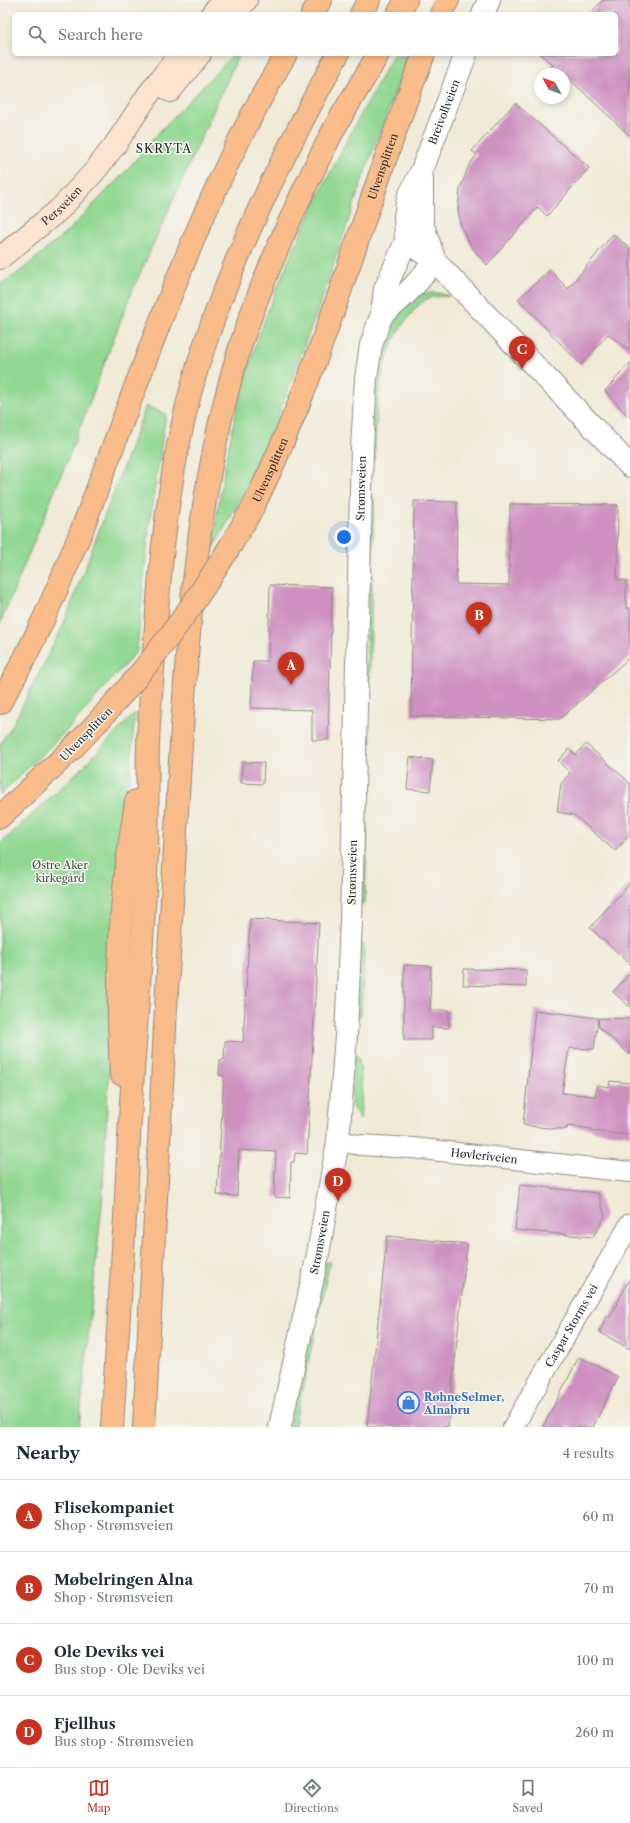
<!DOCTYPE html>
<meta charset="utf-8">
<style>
:root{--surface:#fff;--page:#f2f2f3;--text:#1f2937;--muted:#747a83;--line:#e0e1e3;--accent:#c8321e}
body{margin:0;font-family:"Libre Caslon Text",serif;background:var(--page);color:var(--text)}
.compass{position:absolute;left:534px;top:68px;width:36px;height:36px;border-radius:50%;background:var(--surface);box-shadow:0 2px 6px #0003;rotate:311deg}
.you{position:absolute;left:344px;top:537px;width:14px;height:14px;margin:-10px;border:3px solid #fff;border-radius:50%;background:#1a73e8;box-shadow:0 0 0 6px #1a73e833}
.badge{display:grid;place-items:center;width:26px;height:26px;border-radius:50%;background:var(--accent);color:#fff;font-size:13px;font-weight:700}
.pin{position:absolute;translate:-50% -33px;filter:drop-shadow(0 1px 2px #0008)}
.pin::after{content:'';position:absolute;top:21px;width:14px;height:12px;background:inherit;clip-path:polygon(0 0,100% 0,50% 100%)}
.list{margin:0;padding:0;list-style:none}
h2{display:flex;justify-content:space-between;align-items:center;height:52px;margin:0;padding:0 16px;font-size:17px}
h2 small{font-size:13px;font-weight:400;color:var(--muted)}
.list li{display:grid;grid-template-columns:26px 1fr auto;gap:12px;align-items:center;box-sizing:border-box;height:72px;padding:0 16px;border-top:1px solid var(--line)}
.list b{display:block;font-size:15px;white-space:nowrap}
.list p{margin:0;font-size:13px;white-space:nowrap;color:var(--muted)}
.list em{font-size:13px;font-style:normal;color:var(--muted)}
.icon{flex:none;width:22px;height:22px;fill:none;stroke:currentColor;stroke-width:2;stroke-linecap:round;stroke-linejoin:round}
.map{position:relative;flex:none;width:630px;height:1427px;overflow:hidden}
.search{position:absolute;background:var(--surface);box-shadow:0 2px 6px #0003;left:12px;right:12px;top:12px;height:44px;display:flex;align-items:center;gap:10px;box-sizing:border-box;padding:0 14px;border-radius:6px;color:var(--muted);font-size:15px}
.sheet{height:340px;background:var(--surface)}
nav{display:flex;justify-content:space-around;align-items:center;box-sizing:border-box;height:56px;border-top:1px solid var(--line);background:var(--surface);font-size:11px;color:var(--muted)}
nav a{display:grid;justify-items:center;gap:2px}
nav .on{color:var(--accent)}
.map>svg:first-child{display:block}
.green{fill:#91d892;stroke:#5e825e}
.building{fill:#ce90c1}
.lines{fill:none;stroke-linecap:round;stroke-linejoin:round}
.minor-casing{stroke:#8e8a81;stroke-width:22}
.tertiary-casing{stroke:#8e8a81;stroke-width:24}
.secondary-casing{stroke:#8e8a81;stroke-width:24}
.trunk-casing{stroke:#8e8a81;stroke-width:24}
.motorway-casing{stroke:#8e8a81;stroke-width:24}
.minor{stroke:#fff;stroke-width:20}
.tertiary{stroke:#fff;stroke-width:22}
.secondary{stroke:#fde4d1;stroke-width:22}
.trunk{stroke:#fabc8b;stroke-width:22}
.motorway{stroke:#fabc8b;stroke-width:22}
.motorway-bridge-casing{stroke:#8e8a81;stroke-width:24;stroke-linecap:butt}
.motorway-bridge{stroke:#fabc8b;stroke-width:22}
.labels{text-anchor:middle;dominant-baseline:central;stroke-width:3;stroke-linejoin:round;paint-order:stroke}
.street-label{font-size:11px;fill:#2b2b2b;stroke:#f6f6f2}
.park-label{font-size:11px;fill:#445645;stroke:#f6f6f2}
.shop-label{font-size:11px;font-weight:bold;fill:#366cbe;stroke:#f6f6f2;text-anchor:start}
.neighbourhood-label{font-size:12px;letter-spacing:1px;fill:#2b2b2b;stroke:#f6f6f2}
</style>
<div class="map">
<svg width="630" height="1427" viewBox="0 0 630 1427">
<rect width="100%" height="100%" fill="#f6f6f2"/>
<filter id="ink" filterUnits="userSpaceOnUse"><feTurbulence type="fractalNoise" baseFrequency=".025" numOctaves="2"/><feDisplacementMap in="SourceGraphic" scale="8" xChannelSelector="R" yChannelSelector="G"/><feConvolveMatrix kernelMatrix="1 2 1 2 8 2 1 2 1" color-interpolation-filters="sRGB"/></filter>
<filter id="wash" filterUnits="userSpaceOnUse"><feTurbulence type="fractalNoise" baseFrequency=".012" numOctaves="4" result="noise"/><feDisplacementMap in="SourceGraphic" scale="16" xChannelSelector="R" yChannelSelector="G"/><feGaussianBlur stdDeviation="0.9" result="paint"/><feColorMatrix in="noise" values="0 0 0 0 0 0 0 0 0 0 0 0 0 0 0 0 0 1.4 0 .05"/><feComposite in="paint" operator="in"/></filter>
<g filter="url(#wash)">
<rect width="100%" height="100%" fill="#f1ead7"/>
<g class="green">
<path d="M234,54H239L132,291L67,461L0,624V284L17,274L69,230L127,170L160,131Z"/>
<path d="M394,54L408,57L365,172L325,290L275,425L248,486L212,550C220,489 230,428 248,369C282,258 338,155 394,54Z"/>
<path d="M426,293H439L449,296C443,297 436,296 430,298C422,300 415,309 410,315C376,356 376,408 375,459L373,461H370L371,423L380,348L391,321L419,294Z"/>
<path d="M146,406L166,414L149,526L137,651L67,730L0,795V744L12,726L63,626Z"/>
<path d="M371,496L374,499L369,708L365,710Z"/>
<path d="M135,713L115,956L102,1203L79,1427H0V844L81,769Z"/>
<path d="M362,820L367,822L365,903L360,905Z"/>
<path d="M359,943L364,945L361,1016L356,1018Z"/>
<path d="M354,1055L359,1057L362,1095L360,1120L351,1104Z"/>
<path d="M325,1262H330L294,1427H289Z"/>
</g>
<g id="blocks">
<g class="building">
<path d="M603,0H630V136L564,74H545L553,65L540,54H616V14H590Z"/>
<path d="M515,103L589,168L547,216L538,207L487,265L471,246L461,227L458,210L460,189L469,165L477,155L472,151Z"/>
<path d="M613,234L630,248V351L608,334L581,365L518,299L550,270L568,289Z"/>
<path d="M630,363V418L605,391Z"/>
<path d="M414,501L457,502L456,584L509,585L510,504L618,505L617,580H626V608H630V657L560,719L411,716Z"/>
<path d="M270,585L332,587L328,740H312V710L251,708L253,661H268Z"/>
<path d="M586,744L630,783V835L615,851L574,815L557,812L561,784L570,773L558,761L569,749L576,755Z"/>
<path d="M410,757L433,760L430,791L407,789Z"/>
<path d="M242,762L264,763L263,784L241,783Z"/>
<path d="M630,883V964L590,928Z"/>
<path d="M250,919L319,923L307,1154L295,1153L294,1162H291L290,1198L274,1197L276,1152L239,1150L237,1196L217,1195L224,1076L219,1075L220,1060H224L225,1041L243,1042Z"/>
<path d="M404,965L431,966L430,1010H449V1028L432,1027V1040H404Z"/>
<path d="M464,969L526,970V987L463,985Z"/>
<path d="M630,973V1007L613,992Z"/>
<path d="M535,1010L597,1018L630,1019V1055L599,1027L598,1019L594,1049L569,1048L562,1093L595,1096L597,1085L609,1087L610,1081L630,1083V1135L592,1131V1129L567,1126V1129H556L523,1125Z"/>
<path d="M520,1185L598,1193L605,1216L593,1237L515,1230Z"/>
<path d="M387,1236L467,1244L448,1427H367Z"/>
<path d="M630,1278V1349L599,1332L608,1315L610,1317Z"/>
<path d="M579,1357L618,1377L593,1427H543Z"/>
</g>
</g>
</g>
<g filter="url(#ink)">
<use href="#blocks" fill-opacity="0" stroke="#8e8a81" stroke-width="1"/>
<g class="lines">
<defs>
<g id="minor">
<path id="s1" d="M338,1141L360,1145L413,1148L630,1172"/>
<path id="s2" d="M513,1427L630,1224"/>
</g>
<g id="tertiary">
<path d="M483,14L489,0"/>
<path d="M422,179V223L435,261"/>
<path d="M406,241L435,261L630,466"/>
<path d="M382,314C403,300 420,280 435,261"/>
<path id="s3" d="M280,1427L317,1259L338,1141L346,1036L351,922L362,448L366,378L371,345L382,314L385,289L406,241L405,216L408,198L422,170L466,54"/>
</g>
<g id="secondary">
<path d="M212,14L223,0"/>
<path d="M235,14L246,0"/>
<path d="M170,91L200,54"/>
<path id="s4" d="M0,258L60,209L94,172L115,145L148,95L180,54"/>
</g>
<g id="trunk">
<path d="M0,703C32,649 57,590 81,532"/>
<path d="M112,1427L126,1201"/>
<path d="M144,1427L156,1199"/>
</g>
<g id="motorway">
<path d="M312,14L321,0"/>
<path d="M361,14L369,0"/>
<path d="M398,14L406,0"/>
<path d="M441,14L448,0"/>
<path id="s5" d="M252,509C325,363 364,205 424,54"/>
<path d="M81,532C143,370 197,203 286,54"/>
<path d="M0,817L73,748"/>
<path d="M121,1074C118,1012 117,950 124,889C127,859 132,830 136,801"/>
<path d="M156,1199C163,1064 170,930 178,795C187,643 195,490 241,344C265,271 298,199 333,131C347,105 364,80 378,54"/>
<path d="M126,1201C130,1084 142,968 147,851C148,815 147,780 148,744C149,714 152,685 154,655C160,557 170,456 199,362C233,254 284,153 338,54"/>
</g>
</defs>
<use href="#minor" class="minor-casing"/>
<use href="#tertiary" class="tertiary-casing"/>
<use href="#secondary" class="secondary-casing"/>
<use href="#trunk" class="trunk-casing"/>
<use href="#motorway" class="motorway-casing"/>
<use href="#minor" class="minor"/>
<use href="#tertiary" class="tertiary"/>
<use href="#secondary" class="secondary"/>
<use href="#trunk" class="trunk"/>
<use href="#motorway" class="motorway"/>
<defs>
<path id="motorway-bridge" d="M73,748C146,673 200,601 252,509"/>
</defs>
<use href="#motorway-bridge" class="motorway-bridge-casing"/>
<use href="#motorway-bridge" class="motorway-bridge"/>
</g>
</g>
<defs>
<symbol id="shop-ring" viewBox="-11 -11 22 22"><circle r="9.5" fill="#f6f6f2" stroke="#3f7fe0" stroke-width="1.5"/><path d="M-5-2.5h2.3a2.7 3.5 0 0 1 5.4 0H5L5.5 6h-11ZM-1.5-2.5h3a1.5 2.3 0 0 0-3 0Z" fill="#3f7fe0"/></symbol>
</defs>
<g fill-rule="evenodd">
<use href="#shop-ring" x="396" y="1390" width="25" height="25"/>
</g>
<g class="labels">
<g class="street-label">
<text stroke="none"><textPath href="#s3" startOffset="1336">Breivollveien</textPath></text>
<text stroke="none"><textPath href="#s5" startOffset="367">Ulvensplitten</textPath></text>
<text stroke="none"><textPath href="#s4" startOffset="81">Persveien</textPath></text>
<text stroke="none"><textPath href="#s5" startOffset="43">Ulvensplitten</textPath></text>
<text stroke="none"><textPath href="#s3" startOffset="945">Strømsveien</textPath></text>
<text transform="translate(86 734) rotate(-46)">Ulvensplitten</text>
<text stroke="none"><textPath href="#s3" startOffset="561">Strømsveien</textPath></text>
<text stroke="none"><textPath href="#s1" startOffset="147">Høvleriveien</textPath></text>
<text stroke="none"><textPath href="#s3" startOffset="189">Strømsveien</textPath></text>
<text stroke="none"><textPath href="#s2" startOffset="117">Caspar Storms vei</textPath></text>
</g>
<g class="park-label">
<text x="60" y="865">Østre Aker<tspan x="60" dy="13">kirkegård</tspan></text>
</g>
<g class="shop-label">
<text x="424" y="1397">RøhneSelmer,<tspan x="424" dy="13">Alnabru</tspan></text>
</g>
<g class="neighbourhood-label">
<text x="164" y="148">SKRYTA</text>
</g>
</g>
</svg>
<svg class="compass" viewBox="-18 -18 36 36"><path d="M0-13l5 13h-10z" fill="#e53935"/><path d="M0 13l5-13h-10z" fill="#747a83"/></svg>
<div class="you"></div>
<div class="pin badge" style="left:291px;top:685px">A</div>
<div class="pin badge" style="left:479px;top:635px">B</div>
<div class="pin badge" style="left:522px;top:369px">C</div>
<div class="pin badge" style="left:338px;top:1201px">D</div>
<div class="search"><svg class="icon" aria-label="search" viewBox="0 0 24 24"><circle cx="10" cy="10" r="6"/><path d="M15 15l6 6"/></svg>Search here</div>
</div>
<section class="sheet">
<h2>Nearby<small>4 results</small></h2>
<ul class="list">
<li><span class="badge">A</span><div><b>Flisekompaniet</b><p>Shop · Strømsveien</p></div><em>60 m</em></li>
<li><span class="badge">B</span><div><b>Møbelringen Alna</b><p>Shop · Strømsveien</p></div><em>70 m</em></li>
<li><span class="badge">C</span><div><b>Ole Deviks vei</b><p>Bus stop · Ole Deviks vei</p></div><em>100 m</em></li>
<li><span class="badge">D</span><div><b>Fjellhus</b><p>Bus stop · Strømsveien</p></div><em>260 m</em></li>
</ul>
</section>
<nav>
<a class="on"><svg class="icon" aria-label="map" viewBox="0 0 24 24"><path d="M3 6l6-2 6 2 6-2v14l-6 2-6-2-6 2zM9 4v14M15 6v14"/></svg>Map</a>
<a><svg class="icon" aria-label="directions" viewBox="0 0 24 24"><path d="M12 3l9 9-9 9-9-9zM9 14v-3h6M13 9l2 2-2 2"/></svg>Directions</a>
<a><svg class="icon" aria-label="saved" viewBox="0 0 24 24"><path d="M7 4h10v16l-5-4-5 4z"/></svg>Saved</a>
</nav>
